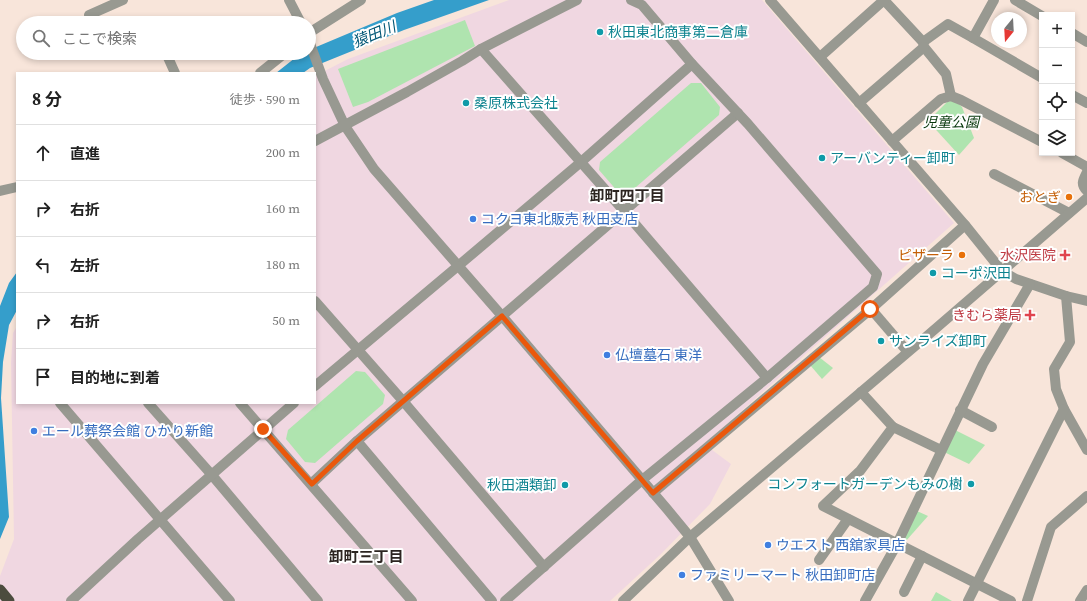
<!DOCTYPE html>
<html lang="ja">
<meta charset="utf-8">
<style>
:root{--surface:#fff;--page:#f6f6f6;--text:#222;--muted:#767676;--line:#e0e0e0}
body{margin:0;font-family:"Source Serif 4","Noto Sans JP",serif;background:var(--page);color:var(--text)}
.controls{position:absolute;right:12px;top:12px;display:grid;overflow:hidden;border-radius:0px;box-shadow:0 2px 6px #0003}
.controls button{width:36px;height:36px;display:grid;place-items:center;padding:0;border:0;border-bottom:1px solid var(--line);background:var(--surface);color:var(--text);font:20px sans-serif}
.compass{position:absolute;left:991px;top:12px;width:36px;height:36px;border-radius:50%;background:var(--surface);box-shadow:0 2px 6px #0003;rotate:198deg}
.stop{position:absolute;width:12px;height:12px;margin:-9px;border:3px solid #ea580c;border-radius:50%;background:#fff}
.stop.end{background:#ea580c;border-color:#fff;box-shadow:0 1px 4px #0008}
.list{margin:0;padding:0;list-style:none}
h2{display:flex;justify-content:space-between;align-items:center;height:52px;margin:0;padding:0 16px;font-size:17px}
h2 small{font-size:13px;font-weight:400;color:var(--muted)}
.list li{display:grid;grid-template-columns:26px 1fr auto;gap:12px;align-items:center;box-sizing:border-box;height:56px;padding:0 16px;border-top:1px solid var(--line)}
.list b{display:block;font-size:15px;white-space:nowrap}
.list em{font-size:13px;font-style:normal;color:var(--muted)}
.icon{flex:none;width:22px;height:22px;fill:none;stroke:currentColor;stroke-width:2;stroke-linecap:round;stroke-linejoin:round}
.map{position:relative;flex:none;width:1087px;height:601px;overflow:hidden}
.search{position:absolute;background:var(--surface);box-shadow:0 2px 6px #0003;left:16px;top:16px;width:300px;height:44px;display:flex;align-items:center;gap:10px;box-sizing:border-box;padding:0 14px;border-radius:22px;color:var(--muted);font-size:15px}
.panel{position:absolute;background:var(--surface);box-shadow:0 2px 6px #0003;left:16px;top:72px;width:300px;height:332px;border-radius:0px}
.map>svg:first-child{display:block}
.industrial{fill:#f0d7e1}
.green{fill:#afe4af}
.water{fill:#359ecb}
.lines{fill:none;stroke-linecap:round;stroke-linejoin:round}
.minor{stroke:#989991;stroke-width:10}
.tertiary{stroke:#989991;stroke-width:10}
.trunk{stroke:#4c4c3e;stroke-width:11}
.route{stroke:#ea580c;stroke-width:5}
.culture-dot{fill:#0f9aa8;stroke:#fff;stroke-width:1.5}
.food-dot{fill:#e8710a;stroke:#fff;stroke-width:1.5}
.shop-dot{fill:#3f7fe0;stroke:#fff;stroke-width:1.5}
.health-dot{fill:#e0444e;stroke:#fff;stroke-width:1.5}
.labels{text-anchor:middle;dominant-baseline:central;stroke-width:4;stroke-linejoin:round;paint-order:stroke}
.culture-label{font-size:14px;fill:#0d838f;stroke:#fff;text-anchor:start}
.park-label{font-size:14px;font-style:italic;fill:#05360a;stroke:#fff}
.food-label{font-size:14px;fill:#c56008;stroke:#fff;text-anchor:end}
.shop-label{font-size:14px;fill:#366cbe;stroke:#fff;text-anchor:start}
.health-label{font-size:14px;fill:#be3a42;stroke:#fff;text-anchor:end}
.water-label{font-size:15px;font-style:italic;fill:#005675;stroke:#fff}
.neighbourhood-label{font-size:15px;font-weight:bold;fill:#2c2521;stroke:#fff}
</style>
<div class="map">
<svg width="1087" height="601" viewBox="0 0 1087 601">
<rect width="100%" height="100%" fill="#f8e5da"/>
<path class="industrial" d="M509,0H762L954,223L704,444L731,464L710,504L660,555L610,601H0V576L14,539L11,362L13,333L17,326V403H315V76L348,59Z"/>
<g class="green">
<path d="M465,20L475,46L368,102L353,107L338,69Z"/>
<path d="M691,83H701L720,107L719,115L628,194L619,193L599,170L600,162Z"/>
<path d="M955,100L962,107L974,138L959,155L928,121L947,102Z"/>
<path d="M819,357L833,368L822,379L810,365Z"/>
<path d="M356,371L365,372L385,395L383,404L315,463L305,462L286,439L288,430Z"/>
<path d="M955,430L985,445L969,464L944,452Z"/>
<path d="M917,511L928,516L905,542L904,536Z"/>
<path d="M936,592L952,601H931Z"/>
</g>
<g class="water">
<path d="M434,0H489L404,30L310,68L303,73H276L300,54L309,53V50L397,13Z"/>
<path d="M17,272V310L9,325L3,362L1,398L9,517L0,539V306L9,283Z"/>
</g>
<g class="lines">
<g class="minor">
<path d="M770,0L965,225L1002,271L1016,279L1066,296L1087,301"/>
<path d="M884,0L923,42L924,47L946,74L951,96"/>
<path d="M994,0L973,38L1042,78"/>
<path d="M1015,0L1042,16"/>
<path d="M89,15L123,0"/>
<path d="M309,33L361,0"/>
<path d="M1072,33L1087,42"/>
<path d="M923,42L948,24L973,38"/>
<path d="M481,49L624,211L767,378"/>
<path d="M166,53L175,73"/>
<path d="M820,57L884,0"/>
<path d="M260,73L285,53"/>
<path d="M1072,95L1087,103"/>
<path d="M859,103L924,47"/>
<path d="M892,141L941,99L951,96L961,100L1042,142"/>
<path d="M1062,153L1087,167"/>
<path d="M1087,172C1083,180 1080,184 1087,191"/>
<path d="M994,174L1069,213"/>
<path d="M0,191L17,187"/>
<path d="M458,266L581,162"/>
<path d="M1066,296L1070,342L1054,369L1056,389L1064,409L1087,450"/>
<path d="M315,301L403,401L544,567"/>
<path d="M871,309L907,351"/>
<path d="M861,392L893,427L860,471L823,506L1011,601"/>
<path d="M148,403L211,474L318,601"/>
<path d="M240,403L412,601"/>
<path d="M960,410L992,427"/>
<path d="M893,427L941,450"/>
<path d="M357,441L492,601"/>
<path d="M653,493L871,309L965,225"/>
<path d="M819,560L848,519"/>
<path d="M904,592L922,556"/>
<path d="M865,601L897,544L983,364L1030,284"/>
<path d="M968,601L1064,409"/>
<path d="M1027,601L1051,527L1087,496"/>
<path d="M1080,601L1087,590"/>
</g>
<g class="tertiary">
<path d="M289,0L301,23"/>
<path d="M309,41L323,79L345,126L374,169L502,316L667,509L690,537L729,601"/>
<path d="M315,141L407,92L462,61L481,49L577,0"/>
<path d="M581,162L692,64"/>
<path d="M315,386L458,266"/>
<path d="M60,403L230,601"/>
<path d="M311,484L357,441L738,113"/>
<path d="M71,601L138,539L294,403"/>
<path d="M505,601L642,480L767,378L873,287L877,274L748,124L692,64L642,5L631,0"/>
<path d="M623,601L690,537L927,336L1087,198"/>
</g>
<path class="trunk" d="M0,590L9,601"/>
</g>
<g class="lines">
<path class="route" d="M263,429L312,484L357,441L502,316L653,493L870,309"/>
</g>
<g class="culture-dot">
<circle cx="600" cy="32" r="4"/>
<circle cx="466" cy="103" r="4"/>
<circle cx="822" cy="158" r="4"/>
<circle cx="933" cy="273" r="4"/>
<circle cx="881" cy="341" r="4"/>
<circle cx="971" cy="484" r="4"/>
<circle cx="565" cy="485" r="4"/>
</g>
<g class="food-dot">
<circle cx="1069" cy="197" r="4"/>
<circle cx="962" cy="255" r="4"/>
</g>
<g class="shop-dot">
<circle cx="473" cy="219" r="4"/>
<circle cx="607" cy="355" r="4"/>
<circle cx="34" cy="431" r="4"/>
<circle cx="768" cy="545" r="4"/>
<circle cx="682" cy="575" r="4"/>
</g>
<g class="health-dot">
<path d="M1063 249h4v4h4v4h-4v4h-4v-4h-4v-4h4z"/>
<path d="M1028 309h4v4h4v4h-4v4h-4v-4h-4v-4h4z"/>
</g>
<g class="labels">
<g class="culture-label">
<text x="608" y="32">秋田東北商事第二倉庫</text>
<text x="474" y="103">桑原株式会社</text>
<text x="830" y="158">アーバンティー卸町</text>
<text x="941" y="273">コーポ沢田</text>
<text x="889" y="341">サンライズ卸町</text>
<text x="963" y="484" text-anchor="end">コンフォートガーデンもみの樹</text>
<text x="557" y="485" text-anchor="end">秋田酒類卸</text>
</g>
<g class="park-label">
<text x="951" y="122">児童公園</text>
</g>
<g class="food-label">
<text x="1061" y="197">おとぎ</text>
<text x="954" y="255">ピザーラ</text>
</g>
<g class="shop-label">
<text x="481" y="219">コクヨ東北販売 秋田支店</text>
<text x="615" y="355">仏壇墓石 東洋</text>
<text x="42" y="431">エール葬祭会館 ひかり新館</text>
<text x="776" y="545">ウエスト 西舘家具店</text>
<text x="690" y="575">ファミリーマート 秋田卸町店</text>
</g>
<g class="health-label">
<text x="1056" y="255">水沢医院</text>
<text x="1022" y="315">きむら薬局</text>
</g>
<g class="water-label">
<text transform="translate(374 34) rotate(-22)">猿田川</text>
</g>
<g class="neighbourhood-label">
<text x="627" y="195">卸町四丁目</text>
<text x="366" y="556">卸町三丁目</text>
</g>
</g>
</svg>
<div class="controls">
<button>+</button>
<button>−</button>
<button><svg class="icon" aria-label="locate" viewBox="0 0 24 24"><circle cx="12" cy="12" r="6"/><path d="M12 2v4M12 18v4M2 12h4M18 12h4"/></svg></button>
<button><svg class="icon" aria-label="layers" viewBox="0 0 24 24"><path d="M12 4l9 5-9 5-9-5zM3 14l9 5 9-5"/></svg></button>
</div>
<svg class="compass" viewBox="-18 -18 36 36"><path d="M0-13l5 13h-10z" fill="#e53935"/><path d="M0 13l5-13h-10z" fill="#767676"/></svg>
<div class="stop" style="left:870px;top:309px"></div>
<div class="stop end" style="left:263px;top:429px"></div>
<div class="search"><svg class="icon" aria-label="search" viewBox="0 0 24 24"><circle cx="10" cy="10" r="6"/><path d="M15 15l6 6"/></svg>ここで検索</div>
<section class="panel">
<h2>8 分<small>徒歩 · 590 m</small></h2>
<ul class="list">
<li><svg class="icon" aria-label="ahead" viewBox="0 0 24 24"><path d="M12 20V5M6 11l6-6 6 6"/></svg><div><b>直進</b></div><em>200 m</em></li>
<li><svg class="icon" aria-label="right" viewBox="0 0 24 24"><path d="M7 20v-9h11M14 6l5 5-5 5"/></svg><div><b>右折</b></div><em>160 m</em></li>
<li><svg class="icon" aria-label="left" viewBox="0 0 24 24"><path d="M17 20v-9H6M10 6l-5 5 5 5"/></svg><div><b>左折</b></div><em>180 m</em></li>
<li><svg class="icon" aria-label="right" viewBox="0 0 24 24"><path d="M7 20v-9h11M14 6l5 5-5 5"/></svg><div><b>右折</b></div><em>50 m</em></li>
<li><svg class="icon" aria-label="arrive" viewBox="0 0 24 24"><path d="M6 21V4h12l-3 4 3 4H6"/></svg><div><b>目的地に到着</b></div></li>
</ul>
</section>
</div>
